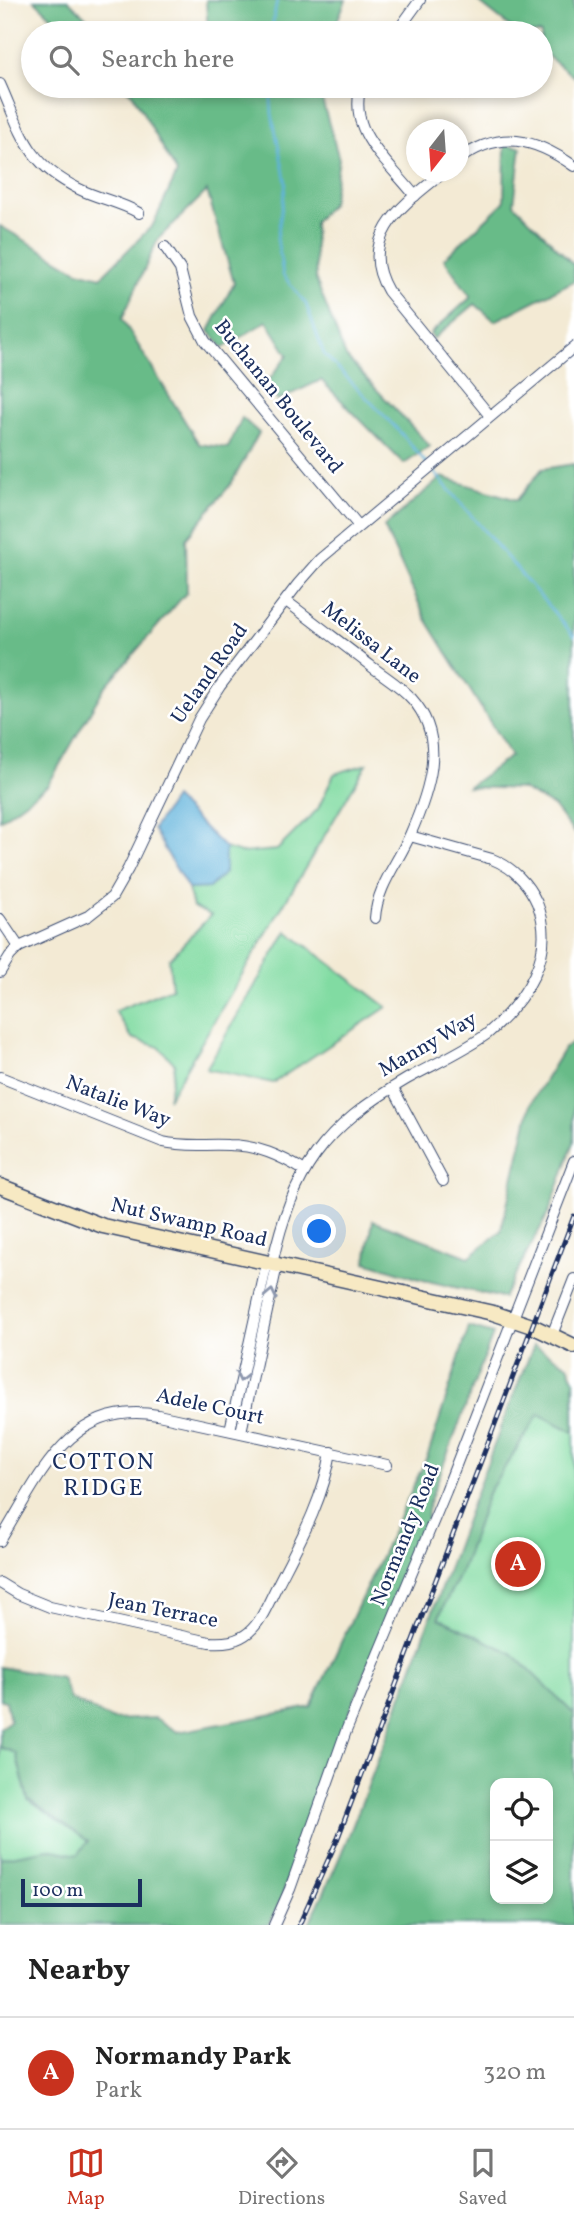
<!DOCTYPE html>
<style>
:root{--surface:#fff;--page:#f2f2f2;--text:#222;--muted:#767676;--line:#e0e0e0;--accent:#c8321e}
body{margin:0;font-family:Vollkorn,serif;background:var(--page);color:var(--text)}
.controls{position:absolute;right:21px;bottom:21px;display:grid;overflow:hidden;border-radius:14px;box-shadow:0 4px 10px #0003}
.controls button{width:63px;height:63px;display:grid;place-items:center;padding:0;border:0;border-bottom:2px solid var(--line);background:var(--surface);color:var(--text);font:35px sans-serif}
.compass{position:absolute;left:406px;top:119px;width:63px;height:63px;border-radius:50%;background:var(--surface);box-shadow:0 4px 10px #0003;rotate:197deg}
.scale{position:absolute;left:21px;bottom:18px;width:121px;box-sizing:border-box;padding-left:7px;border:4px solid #1b2f5e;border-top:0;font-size:19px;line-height:24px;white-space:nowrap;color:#1b2f5e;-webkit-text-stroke:5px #fff;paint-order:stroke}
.you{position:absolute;left:320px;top:1232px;width:24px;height:24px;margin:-18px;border:5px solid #fff;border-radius:50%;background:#1a73e8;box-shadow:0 0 0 10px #1a73e833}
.badge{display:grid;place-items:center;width:46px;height:46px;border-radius:50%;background:var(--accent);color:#fff;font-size:23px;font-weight:700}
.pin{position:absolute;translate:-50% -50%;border:4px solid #fff;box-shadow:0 2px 7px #0006}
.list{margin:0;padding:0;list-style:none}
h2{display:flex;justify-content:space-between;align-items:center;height:91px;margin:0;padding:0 28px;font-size:30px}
h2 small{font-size:23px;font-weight:400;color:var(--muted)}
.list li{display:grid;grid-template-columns:46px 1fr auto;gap:21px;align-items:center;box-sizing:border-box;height:112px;padding:0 28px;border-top:2px solid var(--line)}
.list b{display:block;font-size:26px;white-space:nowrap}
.list p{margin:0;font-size:23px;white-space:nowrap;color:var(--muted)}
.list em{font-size:23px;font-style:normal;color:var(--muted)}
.icon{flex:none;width:38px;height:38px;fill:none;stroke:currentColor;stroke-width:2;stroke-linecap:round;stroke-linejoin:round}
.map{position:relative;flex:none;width:574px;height:1925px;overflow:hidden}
.search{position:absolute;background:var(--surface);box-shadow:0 4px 10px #0003;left:21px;right:21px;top:21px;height:77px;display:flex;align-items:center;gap:18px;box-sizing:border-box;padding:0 24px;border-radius:38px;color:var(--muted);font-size:26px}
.sheet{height:203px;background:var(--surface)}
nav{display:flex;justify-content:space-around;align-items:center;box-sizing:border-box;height:98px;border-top:2px solid var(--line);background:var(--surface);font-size:19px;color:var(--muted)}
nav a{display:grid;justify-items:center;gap:4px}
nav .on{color:var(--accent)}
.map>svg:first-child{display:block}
.green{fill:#81dba2;stroke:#4e8580;stroke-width:2}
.forest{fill:#68bb88;stroke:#427573;stroke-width:2;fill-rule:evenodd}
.water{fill:#5fb2db;stroke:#3d709c;stroke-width:2}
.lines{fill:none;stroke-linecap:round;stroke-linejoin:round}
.stream{stroke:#5fb2db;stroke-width:2.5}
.street-casing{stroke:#3b4b70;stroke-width:12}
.secondary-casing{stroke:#3b4b70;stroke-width:17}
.street{stroke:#fff;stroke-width:10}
.secondary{stroke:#f7e9c3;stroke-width:14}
.rail-casing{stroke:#1b2f5e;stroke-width:5}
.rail{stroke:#fff;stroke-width:2.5;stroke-dasharray:8;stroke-linecap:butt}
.oneway{stroke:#8d97ae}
.labels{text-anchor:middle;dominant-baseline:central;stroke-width:5;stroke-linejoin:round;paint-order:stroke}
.street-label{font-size:21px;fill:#1b2f5e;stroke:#fff}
.neighbourhood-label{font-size:23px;letter-spacing:2px;fill:#1b2f5e;stroke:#fff}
</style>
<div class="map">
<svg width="574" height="1925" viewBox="0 0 574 1925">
<rect width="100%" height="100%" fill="#fff"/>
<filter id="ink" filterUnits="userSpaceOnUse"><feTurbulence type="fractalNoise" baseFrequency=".0143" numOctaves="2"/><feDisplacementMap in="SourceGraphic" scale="14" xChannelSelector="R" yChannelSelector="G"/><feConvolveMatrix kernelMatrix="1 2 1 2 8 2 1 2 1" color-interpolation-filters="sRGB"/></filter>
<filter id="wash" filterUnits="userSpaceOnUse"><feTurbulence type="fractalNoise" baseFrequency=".00686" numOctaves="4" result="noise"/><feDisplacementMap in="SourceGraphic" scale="28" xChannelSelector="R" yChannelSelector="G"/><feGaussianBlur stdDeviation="1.57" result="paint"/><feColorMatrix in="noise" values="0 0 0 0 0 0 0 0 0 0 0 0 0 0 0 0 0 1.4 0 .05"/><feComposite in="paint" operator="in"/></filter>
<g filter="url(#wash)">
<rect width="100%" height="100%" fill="#f3ead4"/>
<g class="green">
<path d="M367,764L168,1099L175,1064L159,1047L132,1038L115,1011L172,988L169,959L211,915L193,907L188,889L209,888L225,872V848L241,853L277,850L318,809L334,774Z"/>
<path d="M287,931L387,1007L273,1083L206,1069Z"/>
<path d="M539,1414L574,1432V1714L439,1618V1616L462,1568L488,1493Z"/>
<path d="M0,1747L16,1753L28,1800L88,1841L78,1855L48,1849L0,1858Z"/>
</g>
<g class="forest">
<path d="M34,0H68L102,33H69Z"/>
<path d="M206,0H346L332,33H208Z"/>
<path d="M476,0H574V77L541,51V33H518Z"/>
<path d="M123,86H318L339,159L332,203L314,222L316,280L346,357L430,446L404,464L321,380L277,401L269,380L288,355L267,321L223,348L209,331L234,283L207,191L158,239L122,319L199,444L228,448L242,418L259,433L231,484L186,538L187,592L104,688L48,785L0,820V226L78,271L101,277L153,225L177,173L133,95Z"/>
<path d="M505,145L521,147L514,204L574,265V281L495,321L475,304L433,339L430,334L471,297L444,259L504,202Z"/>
<path d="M574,464V833L553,806L522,789L468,787L511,756L426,619L384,527L442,477L517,500L542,469Z"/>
<path d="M574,1042V1142L549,1212L503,1298L423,1280L366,1262L373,1220L469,1257L501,1231L531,1103L565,1047Z"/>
<path d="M469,1327L493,1334L429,1503L427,1520L321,1783L280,1902L269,1925H0V1858L48,1849L78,1855L88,1841L28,1799L16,1753L0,1747V1728L10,1721L6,1701L0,1700V1667L62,1678L70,1699L113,1720L155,1718L178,1732L311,1707L428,1455Z"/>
<path d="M534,1345L568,1365L574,1379V1432L539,1414L488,1493L462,1568L439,1616V1618L512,1653L574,1714V1925H308C339,1865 362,1802 386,1739C435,1608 480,1474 534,1345ZM495,1783H548V1899H495Z"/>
</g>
<path class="water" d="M174,798L225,848V872L209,888L188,889L153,829Z"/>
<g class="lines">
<g class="stream">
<path d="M271,33L277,0"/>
<path d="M270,86L272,114L286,183L277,238L283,275L306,304L324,354L399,431L574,636"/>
</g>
</g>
</g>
<g filter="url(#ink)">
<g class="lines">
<defs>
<g id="street">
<path d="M396,33L420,0"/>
<path d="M0,84C22,133 26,163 79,189C99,199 118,201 139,213"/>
<path d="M361,86C347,133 389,162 415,196"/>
<path d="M458,160C500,129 534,138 574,166"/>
<path d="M444,172C407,202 355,236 388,291L490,416"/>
<path d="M165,247L180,269L192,316L205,341L358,525"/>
<path d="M286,601C314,622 342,644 371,666C385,677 401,686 412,699C448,739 429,792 410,835C398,863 377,886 375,918"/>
<path d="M0,919L19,947"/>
<path d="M0,972L10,956L19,947L88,916L112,897L128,869L199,719L220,686L298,584L320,559L574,347"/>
<path d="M0,1077L163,1142C184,1147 206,1144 228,1145C257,1145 281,1156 305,1171"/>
<path d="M393,1088L443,1181"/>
<path d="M272,1264C293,1170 323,1128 407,1079C434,1064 462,1052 487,1034C525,1001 558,954 537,903C528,883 512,867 492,859L410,836"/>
<path d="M552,1335L574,1279"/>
<path d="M230,1430L267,1263"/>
<path d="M241,1432L277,1265"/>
<path d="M0,1541C39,1478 69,1399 158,1415L387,1465"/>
<path d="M0,1583L18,1594L50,1607L209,1642C224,1643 237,1642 249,1632C262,1621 269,1601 277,1586C299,1543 323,1501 331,1452"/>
<path d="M274,1925L290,1889L346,1731L446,1491L574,1161"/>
</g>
<path id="secondary" d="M0,1186L103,1226L493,1313L532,1326L574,1346"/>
</defs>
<use href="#street" class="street-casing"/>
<use href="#secondary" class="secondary-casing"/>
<use href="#street" class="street"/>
<use href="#secondary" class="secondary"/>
<defs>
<path id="rail" d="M299,1925L337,1840L574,1216"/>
</defs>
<use href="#rail" class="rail-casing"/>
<use href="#rail" class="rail"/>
</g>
<defs><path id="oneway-chevron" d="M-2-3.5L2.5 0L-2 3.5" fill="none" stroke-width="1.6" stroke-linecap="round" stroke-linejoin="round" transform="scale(1.75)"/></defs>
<g class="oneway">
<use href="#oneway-chevron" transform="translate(271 1294) rotate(-78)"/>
<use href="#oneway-chevron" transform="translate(241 1377) rotate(103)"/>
</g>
</g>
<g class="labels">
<g class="street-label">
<text transform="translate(278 397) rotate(51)">Buchanan Boulevard</text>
<text transform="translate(371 643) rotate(38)">Melissa Lane</text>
<text transform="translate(210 674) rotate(-55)">Ueland Road</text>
<text transform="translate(428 1045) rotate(-30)">Manny Way</text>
<text transform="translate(118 1102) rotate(21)">Natalie Way</text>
<text transform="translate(189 1223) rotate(13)">Nut Swamp Road</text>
<text transform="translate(210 1407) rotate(12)">Adele Court</text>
<text transform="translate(406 1535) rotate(-68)">Normandy Road</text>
<text transform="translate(163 1611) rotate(11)">Jean Terrace</text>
</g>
<g class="neighbourhood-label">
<text x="104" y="1463">COTTON<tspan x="104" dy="26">RIDGE</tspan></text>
</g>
</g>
</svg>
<div class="controls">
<button><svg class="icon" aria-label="locate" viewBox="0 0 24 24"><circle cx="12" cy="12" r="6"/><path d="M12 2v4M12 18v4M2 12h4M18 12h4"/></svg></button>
<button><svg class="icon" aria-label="layers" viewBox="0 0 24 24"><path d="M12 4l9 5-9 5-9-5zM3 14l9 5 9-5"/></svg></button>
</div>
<svg class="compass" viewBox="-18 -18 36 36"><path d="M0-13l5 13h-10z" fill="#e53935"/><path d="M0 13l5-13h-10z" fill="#767676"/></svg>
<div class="scale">100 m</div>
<div class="you"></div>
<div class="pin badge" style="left:518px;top:1564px">A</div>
<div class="search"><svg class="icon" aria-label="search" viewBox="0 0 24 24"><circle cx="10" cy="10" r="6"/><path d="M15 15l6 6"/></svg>Search here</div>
</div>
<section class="sheet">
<h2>Nearby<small></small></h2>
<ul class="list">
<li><span class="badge">A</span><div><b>Normandy Park</b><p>Park</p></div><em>320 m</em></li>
</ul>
</section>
<nav>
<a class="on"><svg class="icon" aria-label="map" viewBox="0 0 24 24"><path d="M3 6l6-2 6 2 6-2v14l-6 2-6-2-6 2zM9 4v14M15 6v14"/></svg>Map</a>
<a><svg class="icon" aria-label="directions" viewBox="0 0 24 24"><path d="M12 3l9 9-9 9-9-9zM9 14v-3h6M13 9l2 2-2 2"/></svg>Directions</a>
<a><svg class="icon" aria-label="saved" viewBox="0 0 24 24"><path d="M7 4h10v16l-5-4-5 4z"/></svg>Saved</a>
</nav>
